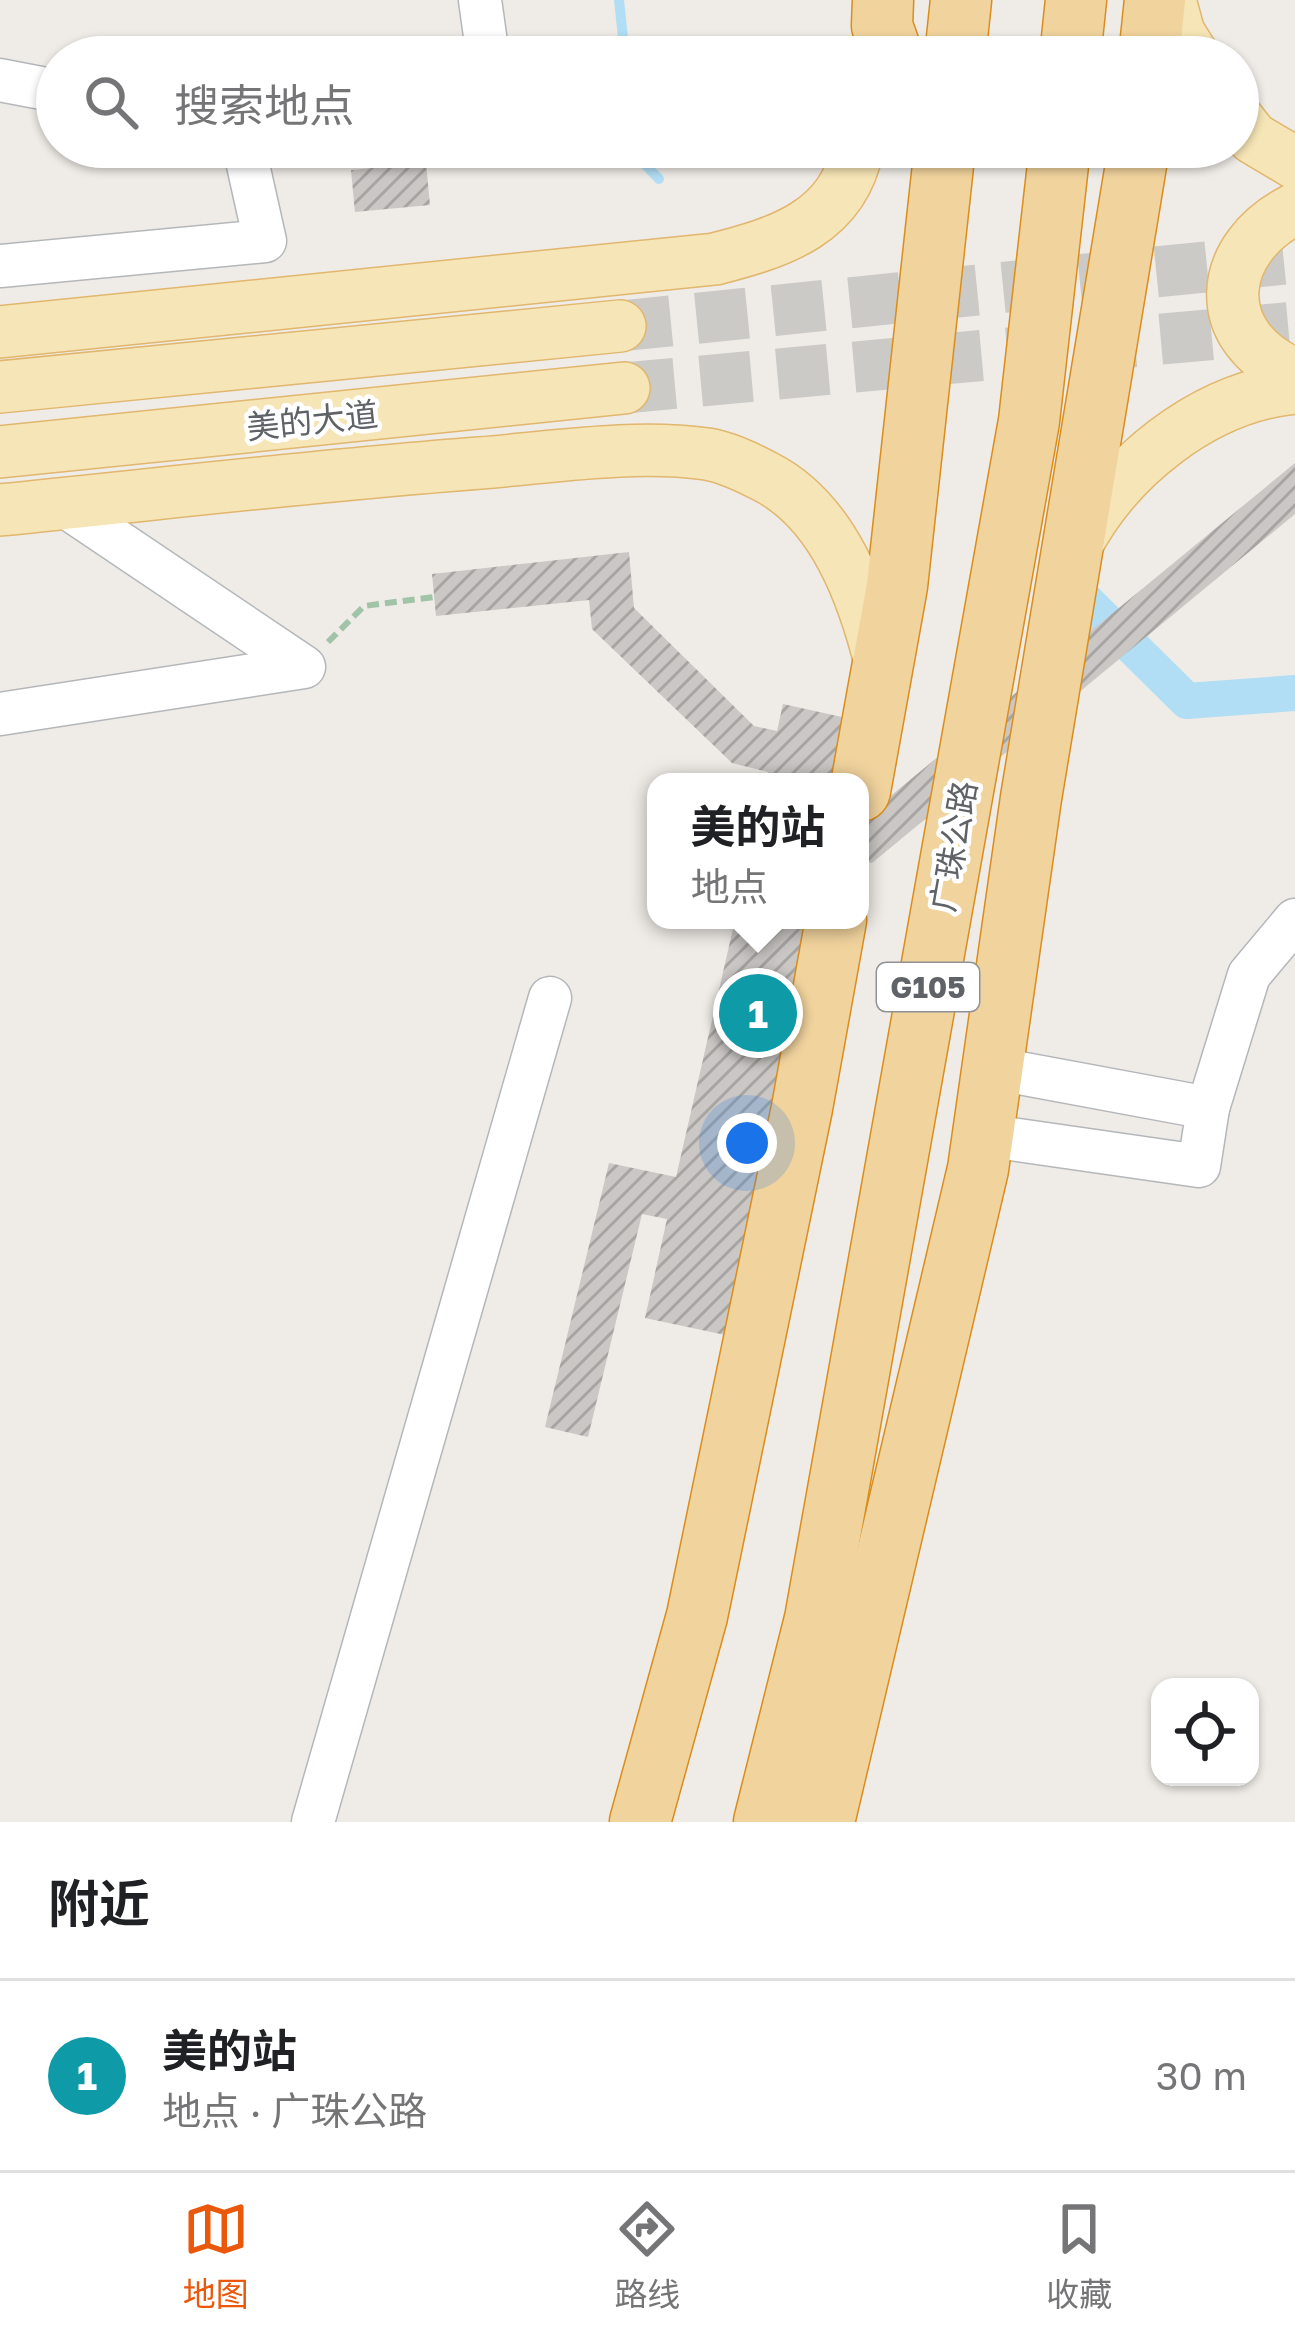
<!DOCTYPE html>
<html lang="zh">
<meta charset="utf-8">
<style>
:root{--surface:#fff;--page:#f2f2f2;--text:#202124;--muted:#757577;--line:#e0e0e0;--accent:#ea580c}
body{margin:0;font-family:"Golos Text","Noto Sans SC",sans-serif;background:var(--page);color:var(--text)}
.controls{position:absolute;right:36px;bottom:36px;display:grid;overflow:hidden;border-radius:24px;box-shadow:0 3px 9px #0004}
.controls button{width:108px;height:108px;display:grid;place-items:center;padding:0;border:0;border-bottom:3px solid var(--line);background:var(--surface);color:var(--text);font:60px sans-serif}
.you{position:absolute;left:747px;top:1143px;width:42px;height:42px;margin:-30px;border:9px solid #fff;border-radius:50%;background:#1a73e8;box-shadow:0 0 0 18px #1a73e833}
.badge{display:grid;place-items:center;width:78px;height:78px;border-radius:50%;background:var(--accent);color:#fff;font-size:39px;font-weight:700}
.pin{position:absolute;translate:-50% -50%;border:6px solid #fff;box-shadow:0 3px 12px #0006}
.popup{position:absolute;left:647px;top:773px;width:222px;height:156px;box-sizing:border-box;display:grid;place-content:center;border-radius:24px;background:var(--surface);filter:drop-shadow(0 3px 9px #0005);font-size:39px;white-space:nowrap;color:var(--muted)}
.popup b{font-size:45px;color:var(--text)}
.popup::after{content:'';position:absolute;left:50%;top:100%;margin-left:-24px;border:24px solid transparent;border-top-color:var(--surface)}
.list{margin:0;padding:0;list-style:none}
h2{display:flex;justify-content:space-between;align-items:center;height:156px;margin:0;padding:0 48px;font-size:51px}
h2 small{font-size:39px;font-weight:400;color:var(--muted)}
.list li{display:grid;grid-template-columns:78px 1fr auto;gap:36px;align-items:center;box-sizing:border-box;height:192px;padding:0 48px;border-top:3px solid var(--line)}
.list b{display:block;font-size:45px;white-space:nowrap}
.list p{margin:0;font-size:39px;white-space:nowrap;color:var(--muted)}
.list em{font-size:39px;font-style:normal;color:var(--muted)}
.icon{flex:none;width:66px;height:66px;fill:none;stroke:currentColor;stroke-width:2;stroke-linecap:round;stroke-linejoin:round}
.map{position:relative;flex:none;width:1295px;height:1822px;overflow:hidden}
.search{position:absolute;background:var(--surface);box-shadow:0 3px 9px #0004;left:36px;right:36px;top:36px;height:132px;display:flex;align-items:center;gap:30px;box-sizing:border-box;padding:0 42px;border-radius:66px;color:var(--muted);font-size:45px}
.sheet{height:348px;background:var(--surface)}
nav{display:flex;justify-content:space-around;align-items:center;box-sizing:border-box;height:168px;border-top:3px solid var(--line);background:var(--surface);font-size:33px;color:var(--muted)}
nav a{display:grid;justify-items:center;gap:6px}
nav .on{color:var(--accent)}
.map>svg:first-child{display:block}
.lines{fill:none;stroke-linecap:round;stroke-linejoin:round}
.stream{stroke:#b1def5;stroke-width:10}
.canal{stroke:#b1def5;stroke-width:36}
.building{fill:url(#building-hatch)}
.major-tunnel{stroke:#cbcac7;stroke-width:51;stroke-dasharray:51 26;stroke-linecap:butt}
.minor-casing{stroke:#b4b7ba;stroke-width:45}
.major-casing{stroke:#e1b66e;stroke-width:54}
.highway-casing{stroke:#da8d1c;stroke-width:63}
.path{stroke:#a1c3a7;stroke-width:6;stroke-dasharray:12 6;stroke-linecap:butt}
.minor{stroke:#fff;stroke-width:42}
.major{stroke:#f6e5b6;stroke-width:51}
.highway{stroke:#f1d39d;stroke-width:60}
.labels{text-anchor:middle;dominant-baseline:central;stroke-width:9;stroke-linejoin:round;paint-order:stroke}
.shield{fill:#fff;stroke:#8f9194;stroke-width:3}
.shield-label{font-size:30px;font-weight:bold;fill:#5f6266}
.street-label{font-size:33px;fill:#5f6266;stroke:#fff}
</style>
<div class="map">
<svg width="1295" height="1822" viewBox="0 0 1295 1822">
<defs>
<pattern id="building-hatch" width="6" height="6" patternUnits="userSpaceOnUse" patternTransform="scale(3)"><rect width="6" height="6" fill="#cac7c4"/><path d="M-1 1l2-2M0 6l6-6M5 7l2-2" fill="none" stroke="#a7a5a3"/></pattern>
</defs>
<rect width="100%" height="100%" fill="#efece7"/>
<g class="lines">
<g class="stream">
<path d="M619,0L625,57"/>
<path d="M634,147V153L659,179"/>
</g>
<path class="canal" d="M1084,599L1187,701L1295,693"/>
</g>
<g class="building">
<path d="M426,163L430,205L355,212L351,170Z"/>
<path d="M1295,463V514L872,863L860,861V811L871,812Z"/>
<path d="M629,552L634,608L754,726L777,731L783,704L869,723L855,782H766L768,772L732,763L592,629L589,600L436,616L432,574Z"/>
<path d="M735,920H824L730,1336L645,1318L667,1219L642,1214L588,1437L545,1427L609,1163L676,1177Z"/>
</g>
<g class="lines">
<g class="major-tunnel">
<path d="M620,326L1295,258"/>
<path d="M624,388L1295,327"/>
</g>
<defs>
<g id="minor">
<path d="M480,0L488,57"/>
<path d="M0,80L57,91"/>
<path d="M0,266L265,241L244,147"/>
<path d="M0,714L304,667L62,504"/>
<path d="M1208,1108L1249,975L1295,920"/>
<path d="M983,1135L1199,1166L1208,1108L992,1068"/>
<path d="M313,1822L550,998"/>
</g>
<g id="major">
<path d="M1170,0L1179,33L1194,57"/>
<path d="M1238,119L1253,138L1295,163"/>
<path d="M1295,209C1215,249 1209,338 1295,374"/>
<path d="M0,332L715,259C781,242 843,223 858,147"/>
<path d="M0,387L620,326"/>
<path d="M0,452L624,388"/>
<path d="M0,510C160,494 320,475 480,463C555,457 632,444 707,454C726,457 749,468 766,477C834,512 864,597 881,666"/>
<path d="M1075,548C1116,468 1203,397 1295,388"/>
</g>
<g id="highway">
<path d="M883,0L882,26L893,57"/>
<path d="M955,57L961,0"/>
<path d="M1070,57L1076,0"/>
<path d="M1149,57L1155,0"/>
<path d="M860,791L897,586L945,147"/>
<path d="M640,1822L697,1616L802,1108L836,920"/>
<path d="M764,1822L815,1619L1029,421L1060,147"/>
<path d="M824,1822L978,1169L1031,798L1139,147"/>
</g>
</defs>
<use href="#minor" class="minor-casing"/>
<use href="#major" class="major-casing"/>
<use href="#highway" class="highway-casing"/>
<path class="path" d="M328,642L364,606L434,597"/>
<use href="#minor" class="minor"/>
<use href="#major" class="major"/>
<use href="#highway" class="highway"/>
</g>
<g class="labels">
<rect class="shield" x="877" y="963" width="102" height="48" rx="9"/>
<g class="shield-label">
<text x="928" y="987">G105</text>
</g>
<g class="street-label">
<text transform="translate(312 420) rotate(-6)">美的大道</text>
<text transform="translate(953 846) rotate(-80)">广珠公路</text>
</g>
</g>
</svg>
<div class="controls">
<button><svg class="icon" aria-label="locate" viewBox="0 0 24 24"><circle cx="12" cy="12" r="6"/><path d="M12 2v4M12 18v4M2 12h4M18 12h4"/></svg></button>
</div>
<div class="you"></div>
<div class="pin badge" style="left:758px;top:1013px;background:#0f9aa8">1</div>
<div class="popup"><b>美的站</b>地点</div>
<div class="search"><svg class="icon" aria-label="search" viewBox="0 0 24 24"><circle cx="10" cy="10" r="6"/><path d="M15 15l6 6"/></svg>搜索地点</div>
</div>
<section class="sheet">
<h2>附近<small></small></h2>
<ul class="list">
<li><span class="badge" style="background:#0f9aa8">1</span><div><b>美的站</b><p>地点 · 广珠公路</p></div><em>30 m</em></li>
</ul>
</section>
<nav>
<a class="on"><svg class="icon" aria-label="map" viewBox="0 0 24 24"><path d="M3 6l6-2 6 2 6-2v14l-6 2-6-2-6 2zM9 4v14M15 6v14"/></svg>地图</a>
<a><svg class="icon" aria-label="directions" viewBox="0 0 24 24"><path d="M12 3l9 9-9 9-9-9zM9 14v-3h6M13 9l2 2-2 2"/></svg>路线</a>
<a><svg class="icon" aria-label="saved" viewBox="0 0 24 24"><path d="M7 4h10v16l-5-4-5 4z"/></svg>收藏</a>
</nav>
